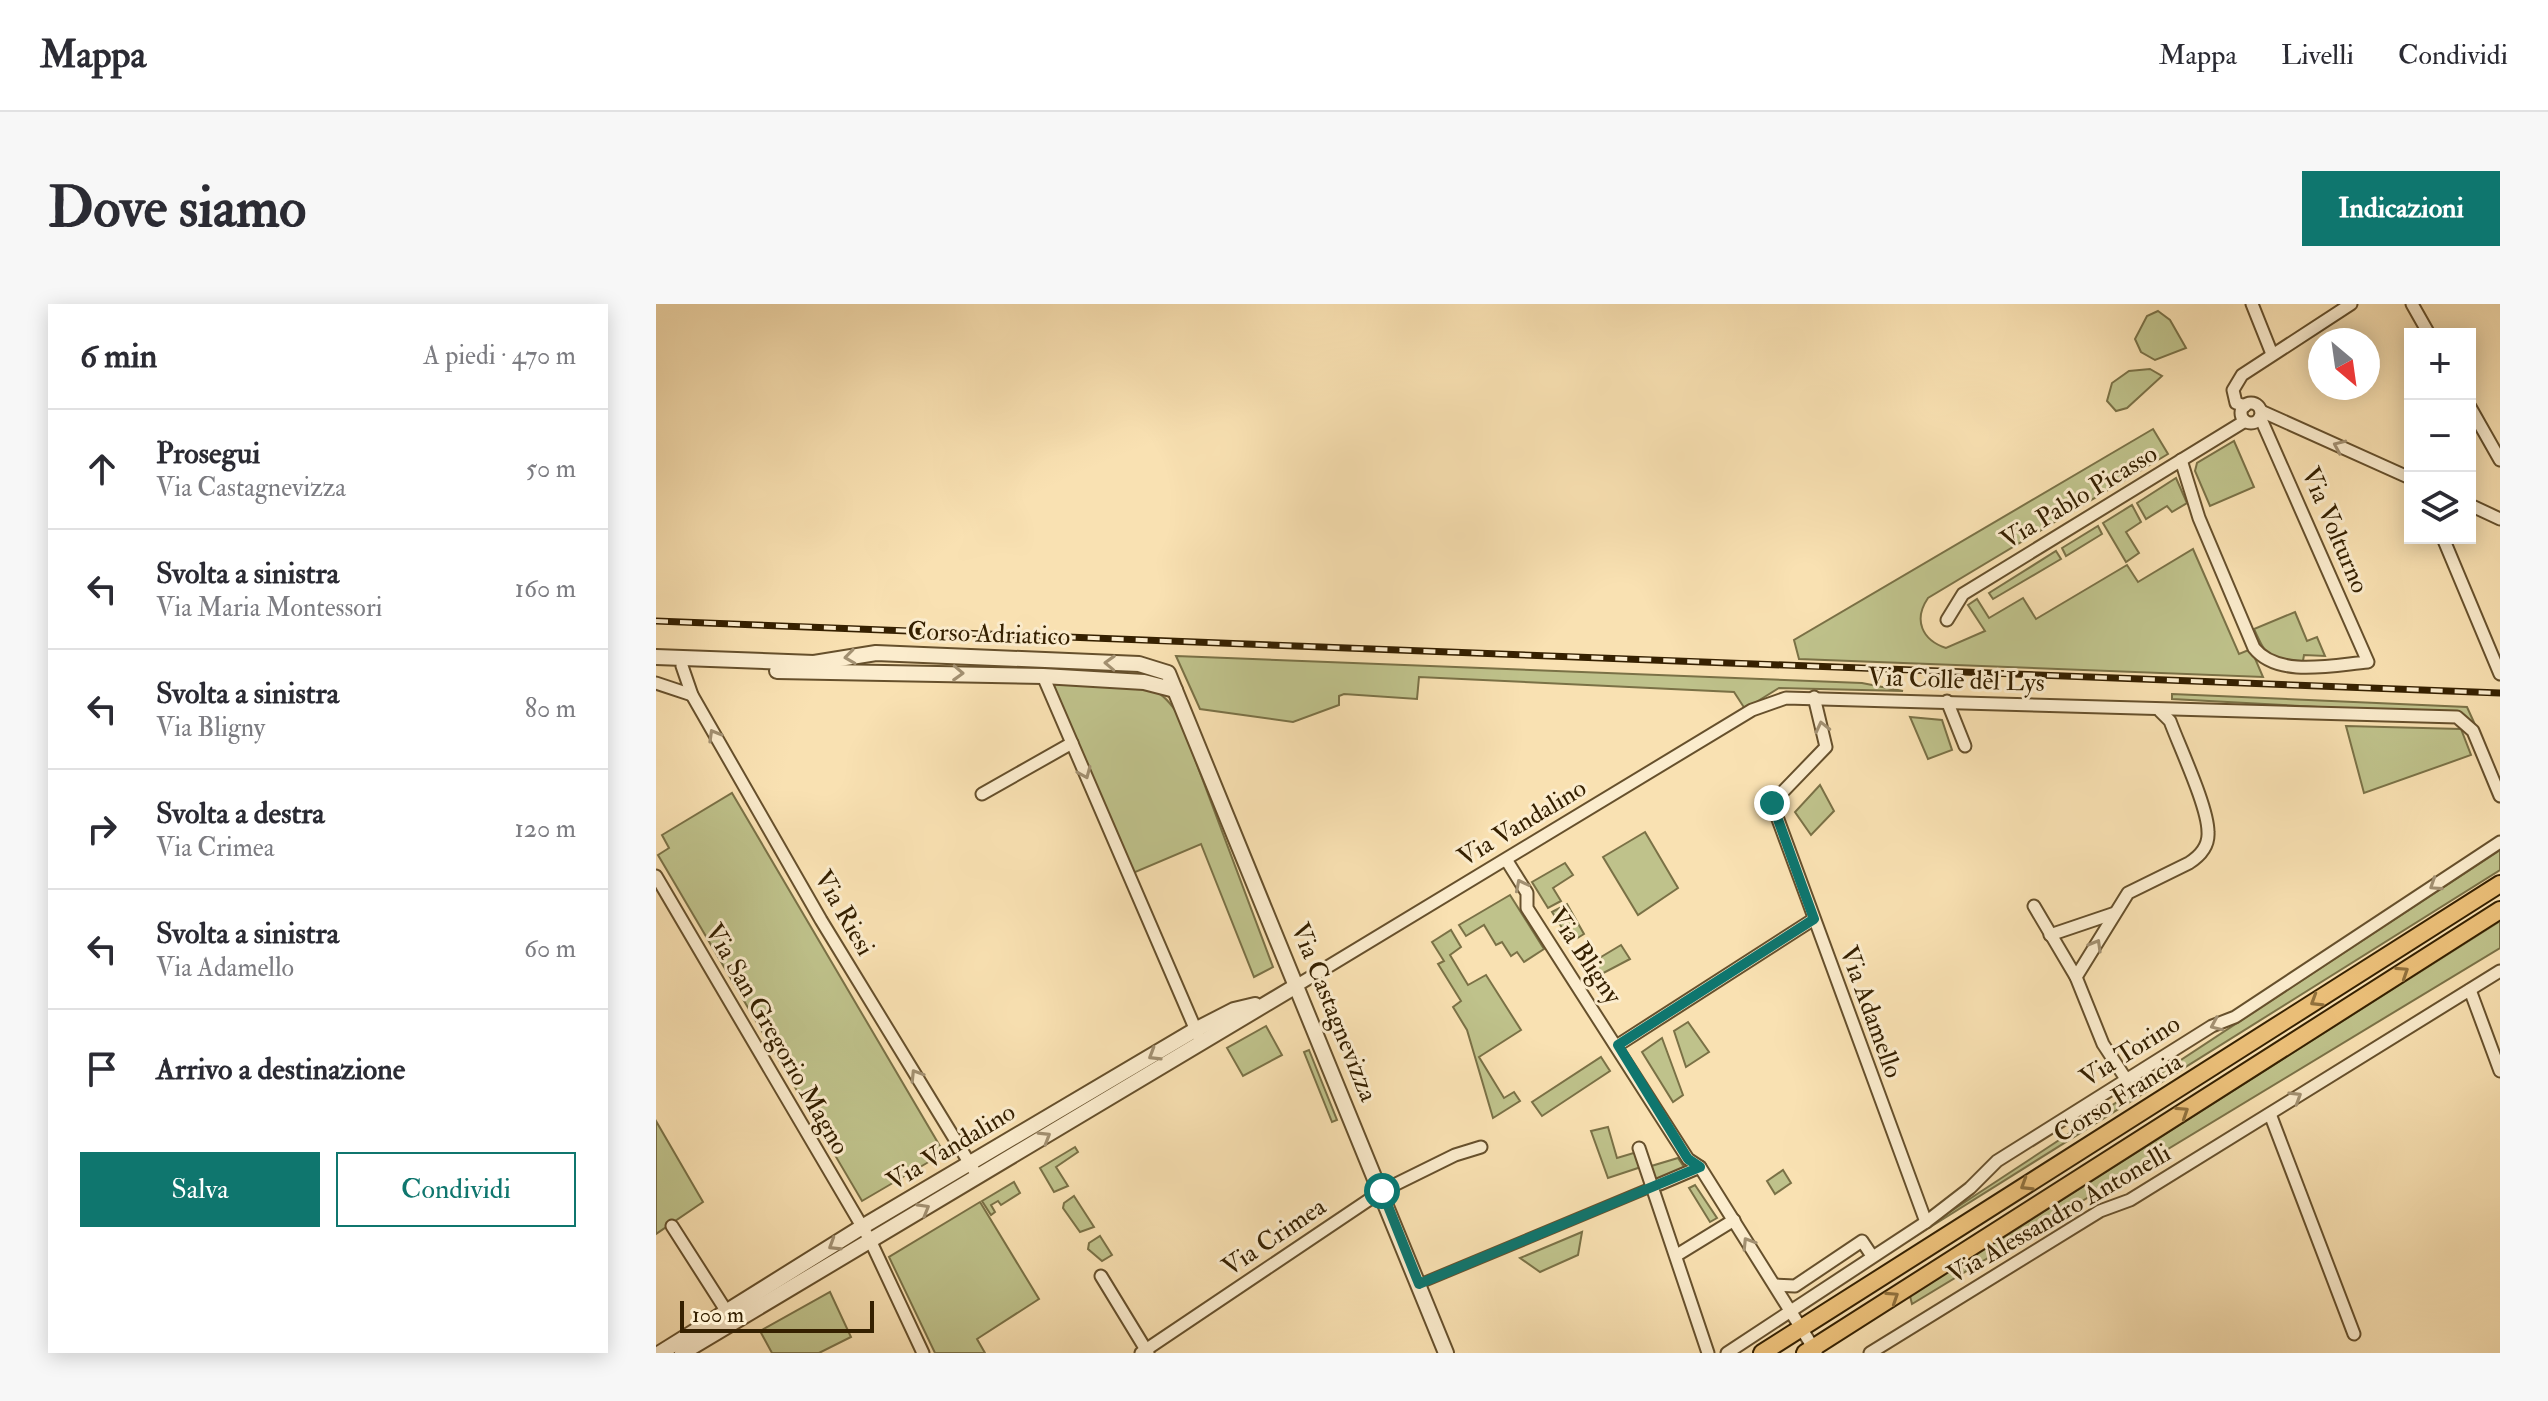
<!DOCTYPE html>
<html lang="it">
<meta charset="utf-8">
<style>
:root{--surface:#fff;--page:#f7f7f7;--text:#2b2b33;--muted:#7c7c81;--line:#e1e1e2;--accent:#0f766e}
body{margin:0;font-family:"IM FELL Double Pica",serif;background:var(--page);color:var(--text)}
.controls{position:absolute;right:24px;top:24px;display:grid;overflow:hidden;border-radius:0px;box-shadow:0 4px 20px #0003}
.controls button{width:72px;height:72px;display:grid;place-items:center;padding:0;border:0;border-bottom:2px solid var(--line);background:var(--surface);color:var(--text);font:40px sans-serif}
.compass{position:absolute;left:1652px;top:24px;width:72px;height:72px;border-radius:50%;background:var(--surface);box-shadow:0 4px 20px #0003;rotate:151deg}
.scale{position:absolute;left:24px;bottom:20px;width:194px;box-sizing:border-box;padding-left:8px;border:4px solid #352000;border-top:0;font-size:22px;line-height:28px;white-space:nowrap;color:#352000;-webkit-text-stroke:6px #fbeccd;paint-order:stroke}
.stop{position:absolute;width:24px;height:24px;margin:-18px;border:6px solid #0f766e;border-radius:50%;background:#fff}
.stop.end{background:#0f766e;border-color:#fff;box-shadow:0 2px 8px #0008}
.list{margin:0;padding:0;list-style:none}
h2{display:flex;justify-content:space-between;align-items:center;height:104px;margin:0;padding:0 32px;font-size:34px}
h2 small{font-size:26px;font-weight:400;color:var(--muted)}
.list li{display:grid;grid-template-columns:52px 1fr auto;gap:24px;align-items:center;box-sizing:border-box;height:120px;padding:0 32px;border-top:2px solid var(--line)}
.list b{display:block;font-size:30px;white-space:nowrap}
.list p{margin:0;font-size:26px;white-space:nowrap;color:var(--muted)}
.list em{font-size:26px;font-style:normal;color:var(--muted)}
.actions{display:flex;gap:16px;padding:24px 32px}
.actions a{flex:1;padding:18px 0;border:2px solid var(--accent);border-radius:0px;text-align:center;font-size:28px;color:var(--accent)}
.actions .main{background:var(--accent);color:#fff}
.icon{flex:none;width:44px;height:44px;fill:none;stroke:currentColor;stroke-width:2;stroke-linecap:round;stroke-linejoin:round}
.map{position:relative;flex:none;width:1844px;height:1049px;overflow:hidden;border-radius:0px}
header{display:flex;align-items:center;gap:48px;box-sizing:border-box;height:112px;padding:0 40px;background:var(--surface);border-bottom:2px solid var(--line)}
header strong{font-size:38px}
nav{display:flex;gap:44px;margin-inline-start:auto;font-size:28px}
.intro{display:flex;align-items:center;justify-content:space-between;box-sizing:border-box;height:192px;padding:0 48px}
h1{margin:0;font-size:56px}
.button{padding:20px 36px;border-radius:0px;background:var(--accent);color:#fff;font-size:28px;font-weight:700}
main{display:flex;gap:48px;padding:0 48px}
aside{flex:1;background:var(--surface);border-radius:0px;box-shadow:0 4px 20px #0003}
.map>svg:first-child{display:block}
.green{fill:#bfc28b;stroke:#7a7146;stroke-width:2}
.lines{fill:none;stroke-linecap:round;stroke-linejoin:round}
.pedestrian-casing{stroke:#66502c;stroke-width:12}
.minor-casing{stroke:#66502c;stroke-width:15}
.tertiary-casing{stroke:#66502c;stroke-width:18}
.primary-casing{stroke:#352000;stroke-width:20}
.pedestrian{stroke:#fbeccd;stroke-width:8}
.minor{stroke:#fbeccd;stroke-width:11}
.tertiary{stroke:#fbeccd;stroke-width:14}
.primary{stroke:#ecc079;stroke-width:16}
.rail-casing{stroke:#352000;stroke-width:7}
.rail{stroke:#fbeccd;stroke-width:4;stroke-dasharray:12;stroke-linecap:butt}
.oneway{stroke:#a29071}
.oneway2{stroke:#90703c}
.route{stroke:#0f766e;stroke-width:10}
.labels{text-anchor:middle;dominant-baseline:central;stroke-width:6;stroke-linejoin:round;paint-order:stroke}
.street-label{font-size:26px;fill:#352000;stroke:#fbeccd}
</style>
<header>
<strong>Mappa</strong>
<nav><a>Mappa</a><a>Livelli</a><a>Condividi</a></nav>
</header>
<div class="intro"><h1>Dove siamo</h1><a class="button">Indicazioni</a></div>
<main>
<aside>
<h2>6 min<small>A piedi · 470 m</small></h2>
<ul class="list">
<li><svg class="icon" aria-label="ahead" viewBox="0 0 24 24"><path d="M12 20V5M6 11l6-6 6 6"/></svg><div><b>Prosegui</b><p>Via Castagnevizza</p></div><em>50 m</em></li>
<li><svg class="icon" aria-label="left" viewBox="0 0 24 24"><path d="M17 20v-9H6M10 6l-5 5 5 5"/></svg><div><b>Svolta a sinistra</b><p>Via Maria Montessori</p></div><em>160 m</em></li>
<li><svg class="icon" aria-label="left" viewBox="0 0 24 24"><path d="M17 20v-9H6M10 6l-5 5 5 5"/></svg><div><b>Svolta a sinistra</b><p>Via Bligny</p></div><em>80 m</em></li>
<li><svg class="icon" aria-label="right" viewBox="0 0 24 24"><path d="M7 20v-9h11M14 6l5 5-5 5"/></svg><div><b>Svolta a destra</b><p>Via Crimea</p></div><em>120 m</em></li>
<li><svg class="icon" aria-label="left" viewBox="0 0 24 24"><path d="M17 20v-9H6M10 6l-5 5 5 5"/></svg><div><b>Svolta a sinistra</b><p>Via Adamello</p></div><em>60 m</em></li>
<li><svg class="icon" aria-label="arrive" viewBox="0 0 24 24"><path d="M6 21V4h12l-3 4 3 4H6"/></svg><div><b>Arrivo a destinazione</b></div></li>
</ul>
<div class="actions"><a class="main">Salva</a><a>Condividi</a></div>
</aside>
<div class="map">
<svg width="1844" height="1049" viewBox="0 0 1844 1049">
<rect width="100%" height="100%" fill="#f9e1b2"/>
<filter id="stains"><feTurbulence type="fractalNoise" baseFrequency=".0025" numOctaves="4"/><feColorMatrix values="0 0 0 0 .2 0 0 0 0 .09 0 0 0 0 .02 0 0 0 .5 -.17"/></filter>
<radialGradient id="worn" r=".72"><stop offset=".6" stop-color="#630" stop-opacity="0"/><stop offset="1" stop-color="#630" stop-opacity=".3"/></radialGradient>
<g class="green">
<path d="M1502,7L1514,16L1530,44L1499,56L1485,48L1479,35L1491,12Z"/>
<path d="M1494,65L1506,72L1471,104L1460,107L1451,97L1456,79L1473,67Z"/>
<path d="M1497,125L1512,150L1272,294C1257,316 1266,336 1290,344L1329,327L1312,301L1321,295L1333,314L1367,294L1380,315L1471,261L1482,278L1537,245L1583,350L1595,345L1607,373L1143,355L1138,336Z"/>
<path d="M1578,137L1598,183L1554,202L1539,167L1541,159Z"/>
<path d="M1520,174L1531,199L1516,208L1511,202L1490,215L1481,199Z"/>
<path d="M1476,201L1485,218L1470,228L1483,249L1470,258L1447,219Z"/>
<path d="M1442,222L1446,230L1410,252L1406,244Z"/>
<path d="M1400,247L1405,255L1337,295L1333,289Z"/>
<path d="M1639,308L1651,337L1661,333L1669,352L1648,351L1647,357C1613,355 1612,356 1598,325Z"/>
<path d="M520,352L1206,379L1247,387L1123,384L1089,405L1078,388L763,373L761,395L688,390L683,392V401L637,418L544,405Z"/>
<path d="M396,380L486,383C504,386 512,396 522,410L617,663L598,673L545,540L477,569Z"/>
<path d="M1516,390L1811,403L1821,425L1808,411L1516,395Z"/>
<path d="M1254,413L1286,416L1296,446L1272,455Z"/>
<path d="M1690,422L1805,425L1815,451L1708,489Z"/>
<path d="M1164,481L1178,507L1155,531L1139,508Z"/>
<path d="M76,489L288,849L206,897L2,551L13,544L6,531Z"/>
<path d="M989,528L1022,584L982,611L947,553Z"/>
<path d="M1844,546V566L1252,937L1274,921Z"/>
<path d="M909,559L917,571L897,584L905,597L892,604L876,578Z"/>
<path d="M854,591L888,645L868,658L861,648L855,652L846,638L840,641L828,621L810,632L803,621Z"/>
<path d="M911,600L928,630L915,638L896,608Z"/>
<path d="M1844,617V644L1256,1000L1254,992Z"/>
<path d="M795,626L805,643L794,651L812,681L830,671L865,726L823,753L848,794L858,788L864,797L837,814L811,726L797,703L805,697L782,660L788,657L776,638Z"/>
<path d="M965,641L974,655L938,674L930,662Z"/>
<path d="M1032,718L1053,748L1030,763L1018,727Z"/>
<path d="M610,722L626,751L587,772L571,744Z"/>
<path d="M1006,734L1027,791L1017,798L986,748Z"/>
<path d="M653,746L681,816L676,818L648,748Z"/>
<path d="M945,753L954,767L886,812L876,798Z"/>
<path d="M0,817L47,898L0,930Z"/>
<path d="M952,823L961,854L981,848L985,863L952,874L935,827Z"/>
<path d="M419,843L422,848L400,863L412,882L398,888L384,864Z"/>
<path d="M1022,854L1030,866L998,880L992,863Z"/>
<path d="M1127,866L1135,879L1119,890L1111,877Z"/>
<path d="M358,878L364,889L345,901L342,897L335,901L339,908L335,911L326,897Z"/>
<path d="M1039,881L1061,914L1054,918L1033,884Z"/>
<path d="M418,892L438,923L424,928L407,904L408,899Z"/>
<path d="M324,898L383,995L321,1035L329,1049H279L233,953Z"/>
<path d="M926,928L922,951L884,968L864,954Z"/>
<path d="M444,932L456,951L446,957L432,945L433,939Z"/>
<path d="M174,988L195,1033L163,1049H116L104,1027Z"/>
</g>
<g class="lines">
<defs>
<path id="pedestrian" d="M763,980L998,882"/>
<g id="minor">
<path d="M1596,0L1616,50"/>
<path d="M1756,0L1773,30"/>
<circle cx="1595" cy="109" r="10"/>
<path d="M1589,102L1580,99L1577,86L1586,71L1695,0"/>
<path d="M1814,103L1844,156"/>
<path d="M1605,107L1754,174"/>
<path d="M1525,156L1543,214L1598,344C1622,374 1677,361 1712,358L1604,113"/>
<path d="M1814,201L1844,215"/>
<path d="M1787,234L1844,370"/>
<path d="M1291,316L1307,290L1589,117"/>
<path d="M26,362L36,391L165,616L322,873"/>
<path d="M387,372L542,731"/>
<path d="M0,379L36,391"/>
<path d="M1158,393L1170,443L1116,499L1270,918"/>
<path d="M1291,397L1309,442"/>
<path d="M326,490L416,439"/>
<path d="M851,557L871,589V604L1032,855L1044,863L1160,1048"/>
<path d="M0,572L214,936L267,1049"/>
<path d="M1378,602L1420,673L1447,740L1470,775"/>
<path d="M1394,631L1459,609"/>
<path d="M1420,673L1472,589L1533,559C1544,552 1553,542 1552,528C1552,503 1524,444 1514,417L1504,407"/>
<path d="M640,682L1096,406L1130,394L1801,413L1817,427L1844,492"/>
<path d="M1814,686L1844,767"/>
<path d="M962,741L1158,615"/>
<path d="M1614,810L1698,1030"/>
<path d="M983,844L1052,1049"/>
<path d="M1004,880L1044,863"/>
<path d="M16,922L71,1008"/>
<path d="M1021,951L1078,916"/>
<path d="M445,972L492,1049"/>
<path d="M1119,981L1139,982L1206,937L1216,952"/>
<path d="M485,1049L726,887L799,851L825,843"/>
<path d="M1071,1049L1270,918L1314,884L1341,857L1556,722L1579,713L1844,538"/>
<path d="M1214,1049L1444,907L1474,896L1844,667"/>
</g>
<g id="tertiary">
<path d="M0,353L158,359L220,349L483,360L512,369L790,1049"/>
<path d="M121,367L387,372L488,378L519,386"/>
<path d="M4,1049L206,923L539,726L578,706L599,701"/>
<path d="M26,1049L640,682"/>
</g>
<g id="primary">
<path d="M1106,1049L1844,580"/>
<path d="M1149,1049L1844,606"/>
</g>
</defs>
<use href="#pedestrian" class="pedestrian-casing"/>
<use href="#minor" class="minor-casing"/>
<use href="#tertiary" class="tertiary-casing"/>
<use href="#primary" class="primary-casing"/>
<use href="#pedestrian" class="pedestrian"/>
<use href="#minor" class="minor"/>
<use href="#tertiary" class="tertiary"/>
<use href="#primary" class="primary"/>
<defs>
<path id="rail" d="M0,317L1844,389"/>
</defs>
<use href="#rail" class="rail-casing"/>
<use href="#rail" class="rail"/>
</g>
<defs><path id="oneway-chevron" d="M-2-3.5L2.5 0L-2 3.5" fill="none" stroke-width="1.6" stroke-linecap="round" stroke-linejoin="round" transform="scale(2)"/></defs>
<g class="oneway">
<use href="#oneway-chevron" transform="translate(1683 142) rotate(-156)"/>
<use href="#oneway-chevron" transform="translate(194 353) rotate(172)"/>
<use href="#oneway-chevron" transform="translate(454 359) rotate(-178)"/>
<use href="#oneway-chevron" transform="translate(302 369) rotate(2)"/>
<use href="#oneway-chevron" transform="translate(1166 423) rotate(-103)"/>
<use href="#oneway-chevron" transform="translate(58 431) rotate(-120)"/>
<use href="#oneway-chevron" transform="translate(429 469) rotate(67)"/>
<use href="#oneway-chevron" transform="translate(865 581) rotate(-117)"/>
<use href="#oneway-chevron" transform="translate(1779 581) rotate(147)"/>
<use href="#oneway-chevron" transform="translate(1440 641) rotate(-60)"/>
<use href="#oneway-chevron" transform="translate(1560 721) rotate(156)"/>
<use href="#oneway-chevron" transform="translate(498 751) rotate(149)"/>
<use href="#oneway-chevron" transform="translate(260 771) rotate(-122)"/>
<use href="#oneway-chevron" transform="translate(1640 793) rotate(-32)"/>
<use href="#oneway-chevron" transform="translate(389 833) rotate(-31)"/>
<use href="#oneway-chevron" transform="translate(268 905) rotate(-30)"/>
<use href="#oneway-chevron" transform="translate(1092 939) rotate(-122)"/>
<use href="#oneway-chevron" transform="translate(178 941) rotate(148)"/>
</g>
<g class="oneway2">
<use href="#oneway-chevron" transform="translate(1747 668) rotate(-33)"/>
<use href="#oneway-chevron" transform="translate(1660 697) rotate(148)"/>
<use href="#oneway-chevron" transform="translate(1527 808) rotate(-33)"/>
<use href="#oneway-chevron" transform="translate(1370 881) rotate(148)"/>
<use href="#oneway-chevron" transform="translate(1237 993) rotate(-33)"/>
</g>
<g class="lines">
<path class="route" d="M726,887L763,980L1044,863L1032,855L962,741L1158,615L1116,499"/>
</g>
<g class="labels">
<g class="street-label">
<text transform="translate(1423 193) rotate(-31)">Via Pablo Picasso</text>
<text transform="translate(1679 226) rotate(67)">Via Volturno</text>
<text transform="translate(333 330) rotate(2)">Corso Adriatico</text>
<text transform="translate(1300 376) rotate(2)">Via Colle del Lys</text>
<text transform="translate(866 519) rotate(-31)">Via Vandalino</text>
<text transform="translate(188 609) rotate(60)">Via Riesi</text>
<text transform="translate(929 652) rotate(56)">Via Bligny</text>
<text transform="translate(678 708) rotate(68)">Via Castagnevizza</text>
<text transform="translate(1215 708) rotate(70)">Via Adamello</text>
<text transform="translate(121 735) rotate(60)">Via San Gregorio Magno</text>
<text transform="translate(1474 747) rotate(-32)">Via Torino</text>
<text transform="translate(1462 794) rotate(-32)">Corso Francia</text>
<text transform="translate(295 843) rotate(-31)">Via Vandalino</text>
<text transform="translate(1403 910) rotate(-30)">Via Alessandro Antonelli</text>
<text transform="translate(618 933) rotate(-34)">Via Crimea</text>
</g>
</g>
<rect width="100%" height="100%" filter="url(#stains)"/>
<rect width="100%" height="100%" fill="url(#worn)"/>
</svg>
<div class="controls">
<button>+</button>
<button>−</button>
<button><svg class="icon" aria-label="layers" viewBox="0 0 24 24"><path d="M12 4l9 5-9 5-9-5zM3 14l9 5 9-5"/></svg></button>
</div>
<svg class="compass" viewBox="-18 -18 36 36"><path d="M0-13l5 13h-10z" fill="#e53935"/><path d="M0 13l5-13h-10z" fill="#7c7c81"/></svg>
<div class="scale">100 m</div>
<div class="stop" style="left:726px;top:887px"></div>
<div class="stop end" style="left:1116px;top:499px"></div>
</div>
</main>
